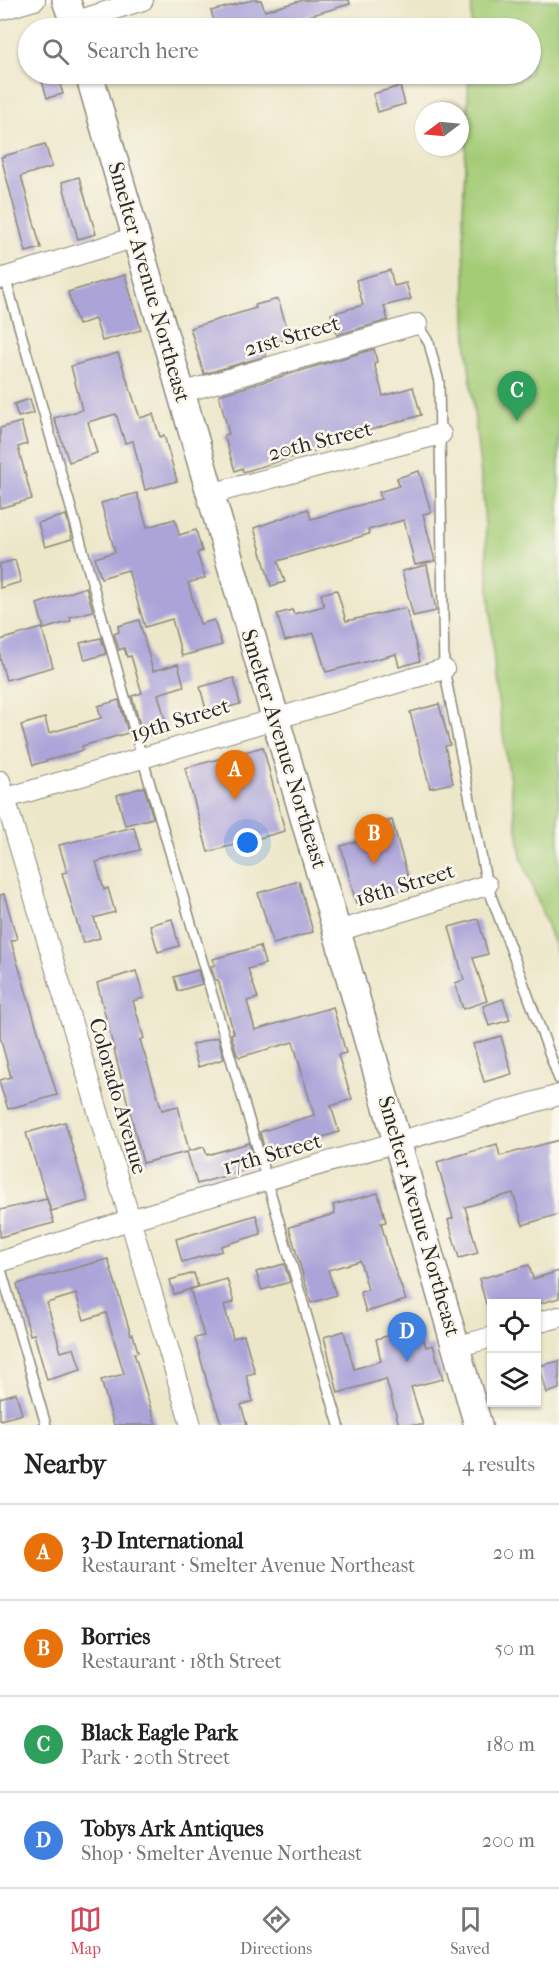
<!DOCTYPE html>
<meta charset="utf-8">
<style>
:root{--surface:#fff;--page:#f2f2f2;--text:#222;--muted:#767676;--line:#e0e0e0;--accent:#d1495b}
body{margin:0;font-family:"IM FELL French Canon",serif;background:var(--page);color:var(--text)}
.controls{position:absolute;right:18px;bottom:18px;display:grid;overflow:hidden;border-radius:0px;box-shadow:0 2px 4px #0004}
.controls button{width:54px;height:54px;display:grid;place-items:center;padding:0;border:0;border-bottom:2px solid var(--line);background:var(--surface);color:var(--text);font:30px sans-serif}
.compass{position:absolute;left:415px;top:102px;width:54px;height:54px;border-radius:50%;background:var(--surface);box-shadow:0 2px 4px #0004;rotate:254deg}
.you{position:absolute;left:248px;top:843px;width:21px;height:21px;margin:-15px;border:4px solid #fff;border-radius:50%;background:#1a73e8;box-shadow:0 0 0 9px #1a73e833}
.badge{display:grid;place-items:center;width:39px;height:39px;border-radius:50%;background:var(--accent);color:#fff;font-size:20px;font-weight:700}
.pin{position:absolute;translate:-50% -50px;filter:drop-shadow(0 2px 3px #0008)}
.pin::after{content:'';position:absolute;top:32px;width:21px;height:18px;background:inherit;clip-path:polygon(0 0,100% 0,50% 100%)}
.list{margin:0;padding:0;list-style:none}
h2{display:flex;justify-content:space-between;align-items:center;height:78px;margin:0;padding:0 24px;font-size:26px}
h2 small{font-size:20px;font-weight:400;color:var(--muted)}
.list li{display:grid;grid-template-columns:39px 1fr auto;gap:18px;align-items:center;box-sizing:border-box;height:96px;padding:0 24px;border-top:2px solid var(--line)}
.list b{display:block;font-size:22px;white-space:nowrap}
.list p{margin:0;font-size:20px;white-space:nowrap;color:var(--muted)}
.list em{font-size:20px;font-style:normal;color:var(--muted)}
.icon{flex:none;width:33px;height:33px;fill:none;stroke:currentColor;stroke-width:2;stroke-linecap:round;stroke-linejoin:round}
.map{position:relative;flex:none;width:559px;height:1425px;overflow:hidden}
.search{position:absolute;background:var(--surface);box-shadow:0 2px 4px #0004;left:18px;right:18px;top:18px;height:66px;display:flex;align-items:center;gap:15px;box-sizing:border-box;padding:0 21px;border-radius:33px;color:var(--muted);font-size:22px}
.sheet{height:462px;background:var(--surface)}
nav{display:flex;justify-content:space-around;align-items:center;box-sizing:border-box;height:84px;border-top:2px solid var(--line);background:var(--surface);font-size:16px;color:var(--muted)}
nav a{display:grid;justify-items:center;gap:3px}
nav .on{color:var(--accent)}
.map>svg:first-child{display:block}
.green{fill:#a4cc77;stroke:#687c51;stroke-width:1.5}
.building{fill:#aca4d9}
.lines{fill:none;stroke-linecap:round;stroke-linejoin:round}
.lane-casing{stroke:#8c897a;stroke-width:12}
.street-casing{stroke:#8c897a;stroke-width:22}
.secondary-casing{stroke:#8c897a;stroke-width:30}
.lane{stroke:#fff;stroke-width:9}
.street{stroke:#fff;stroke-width:20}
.secondary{stroke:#fff;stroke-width:27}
.labels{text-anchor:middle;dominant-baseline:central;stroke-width:5;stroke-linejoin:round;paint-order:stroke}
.street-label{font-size:22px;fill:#2b2b2b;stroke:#fbf7ec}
</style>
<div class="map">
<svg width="559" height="1425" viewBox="0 0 559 1425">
<rect width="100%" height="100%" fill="#fbf7ec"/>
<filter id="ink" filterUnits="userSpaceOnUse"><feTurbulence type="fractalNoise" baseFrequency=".0167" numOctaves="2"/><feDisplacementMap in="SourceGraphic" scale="12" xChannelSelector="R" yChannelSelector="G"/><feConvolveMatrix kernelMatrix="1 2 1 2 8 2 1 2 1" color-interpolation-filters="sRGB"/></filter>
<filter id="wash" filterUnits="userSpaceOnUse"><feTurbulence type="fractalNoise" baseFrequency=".008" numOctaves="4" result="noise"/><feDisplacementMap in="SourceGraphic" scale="24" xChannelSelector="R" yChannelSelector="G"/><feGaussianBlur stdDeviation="1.35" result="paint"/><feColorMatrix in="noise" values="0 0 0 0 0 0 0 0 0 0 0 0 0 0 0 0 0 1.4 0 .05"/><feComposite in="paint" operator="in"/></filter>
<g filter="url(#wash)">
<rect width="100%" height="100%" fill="#ede7ca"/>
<path class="green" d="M472,0H559V958L521,856L495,680L483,495L467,348L463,211L469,74H530V28H471Z"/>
<g id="blocks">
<g class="building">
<path d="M252,0H261L265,11L303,0H349L350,4L305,17L308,28H216L211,11Z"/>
<path d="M40,74H57L63,94L47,98Z"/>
<path d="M400,86L405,104L378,112L373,94Z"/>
<path d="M45,144L52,167L21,176L41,248L26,252L1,157Z"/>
<path d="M79,177L96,234L78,239L62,182Z"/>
<path d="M390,270L394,286L406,283L411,299L384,306L388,320L337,335L331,314L363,305L356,280Z"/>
<path d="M125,275L141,330L102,341L95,319L78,325L68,292Z"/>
<path d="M278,299L290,338L263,346L266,356L204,374L190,328L256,308L255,305Z"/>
<path d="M374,349L377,362L374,363L383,396L413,387L421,415L327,443L328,447L243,472L242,468L235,471L224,435L229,434L219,395Z"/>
<path d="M118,353L140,418L153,414L160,437L164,435L177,481L145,490L133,441L125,443L116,414L88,422L97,453L69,462L54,418L82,410L71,366Z"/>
<path d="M30,399L34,413L18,417L14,404Z"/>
<path d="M21,422L27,444L18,447L32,499L0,508V428Z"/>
<path d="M419,471L431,512L423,514L435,561L415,565L404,520L368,530L369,534L278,561L285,582L271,586L254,528L308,509L311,519L381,499L379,492L399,486L397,478Z"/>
<path d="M137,493L147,527L175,519L179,535L196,530L202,551L197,553L205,578L188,583L200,624L214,620L222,645L182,656L172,619L145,627L128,570L101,578L95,558L115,552L101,503Z"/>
<path d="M66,515L72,539L45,547L38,523Z"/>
<path d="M15,560L21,582L0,588V564Z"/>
<path d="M427,565L436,611L413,616L402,571Z"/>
<path d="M86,587L93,611L70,617L71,621L44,629L37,604Z"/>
<path d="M337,590L346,621L406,608L420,661L399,667L396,654L326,672L314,633L285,641L277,614L292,610L294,614L324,606L321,594Z"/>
<path d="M139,620L153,671L178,664L184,686L158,694L168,730L146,736L144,729H141L132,696L142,693L131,656L127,657L124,648L119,650L114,634L119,632L118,626Z"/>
<path d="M42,628L53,667L6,680L0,658V640Z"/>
<path d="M101,638L106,654L85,660L80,643Z"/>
<path d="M234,678L240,704L207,713L200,687Z"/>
<path d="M119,700L128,733L82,746L83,750L33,765L21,725L45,718L49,733L101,718L98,706Z"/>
<path d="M439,704L450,745L445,746L453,783L430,788L410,712Z"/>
<path d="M263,747L285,831L208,852L185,768Z"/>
<path d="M144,787L153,818L125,825L117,795Z"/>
<path d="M392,820L411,888L356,903L341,846L373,837L370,826Z"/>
<path d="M134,827L140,850L96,862L104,890L108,888L115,912L94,918L100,938L83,943L62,873L67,872L59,845Z"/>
<path d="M299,881L313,932L273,944L258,893Z"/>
<path d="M4,894L17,939L11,941L57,1095L8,1109L0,1085V1080L11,1077L0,1037V895Z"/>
<path d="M172,919L179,946L158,952L150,925Z"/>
<path d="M478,919L488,954L473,958L487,1001L463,1009L455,983L464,980L449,927Z"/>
<path d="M260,946L265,964L248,969L258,998L247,1001L255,1030L333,1007L346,1053L338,1055L352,1099L331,1106L339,1132L266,1155L260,1132L314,1115L293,1042L240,1057L237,1055L231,1034L234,1033L218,980H215L211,966L215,965L213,959Z"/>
<path d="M198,970L202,984L178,991L174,977Z"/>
<path d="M136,971L144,998L133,1001L144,1038L140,1040L162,1110L178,1106L189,1151L204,1147L207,1155L249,1143L254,1159L250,1160L252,1168L197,1184L187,1152L143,1163L97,983Z"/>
<path d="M503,999L510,1020L489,1026L483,1006Z"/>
<path d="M501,1036L512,1074L484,1082L473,1044Z"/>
<path d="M218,1037L224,1059L198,1067L192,1045Z"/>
<path d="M65,1122L88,1201L51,1211L26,1133Z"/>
<path d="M559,1140V1214L523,1225L513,1193L465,1207L478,1253L459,1258L448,1220L453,1218L437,1162L497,1144L500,1156Z"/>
<path d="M378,1193L386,1222L381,1223L389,1253L406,1300L366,1312L360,1292L368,1290L360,1261L328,1270L336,1295L311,1303L289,1227L335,1214L333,1205Z"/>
<path d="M47,1199L54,1223L0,1237V1210Z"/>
<path d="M256,1215L261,1234L221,1246L222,1251L182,1262L176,1239Z"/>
<path d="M108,1259L131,1335L133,1334L138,1352L134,1353L156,1425H114L101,1380L124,1374L106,1313L84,1320L76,1294L47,1303L61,1352L74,1348L81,1370L47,1380L34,1334L30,1335L17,1284Z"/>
<path d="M284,1264L290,1282L262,1290L256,1272Z"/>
<path d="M529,1265L533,1279L559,1271V1298L539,1304H486L479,1279Z"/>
<path d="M194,1273L198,1287L174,1294L170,1280Z"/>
<path d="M227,1279L234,1302L224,1305L233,1338L244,1335L255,1373L246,1375L253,1401L241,1405L247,1425H222L208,1386L195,1338L204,1336L190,1289Z"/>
<path d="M420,1327L426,1347L433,1345L443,1379L411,1387L423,1425H399L386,1379L338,1393L324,1337L344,1331L354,1369L381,1361L376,1339Z"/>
<path d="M559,1361V1389L547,1393L539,1366Z"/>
<path d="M16,1393L22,1414L0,1420V1398Z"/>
</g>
</g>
</g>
<g filter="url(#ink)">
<use href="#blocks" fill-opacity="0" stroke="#8c897a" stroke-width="1.5"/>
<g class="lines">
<defs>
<g id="lane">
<path d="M5,277L142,757L339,1425"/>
<path d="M417,324L429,343L439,382L444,669L487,885L559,1079"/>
<path d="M0,1266L46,1425"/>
</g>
<g id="street">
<path d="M0,10L35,0"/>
<path d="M74,22L143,0"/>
<path d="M0,279L136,237"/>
<path d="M181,393L417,324"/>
<path d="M210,494L441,434"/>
<path d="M0,781L191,1425"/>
<path d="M0,800L444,669"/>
<path d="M338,931L487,885"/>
<path d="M0,1262L129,1220L559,1095"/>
<path d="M536,1323L559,1317"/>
<path d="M456,1347L492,1337"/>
</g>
<g id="secondary">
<path d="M66,0L76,28"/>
<path d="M89,74C218,524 351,974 478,1425"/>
</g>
</defs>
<use href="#lane" class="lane-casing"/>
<use href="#street" class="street-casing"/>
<use href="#secondary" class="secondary-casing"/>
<use href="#lane" class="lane"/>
<use href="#street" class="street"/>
<use href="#secondary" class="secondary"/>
</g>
</g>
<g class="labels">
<g class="street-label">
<text transform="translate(149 282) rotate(74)">Smelter Avenue Northeast</text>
<text transform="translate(292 336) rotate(-16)">21st Street</text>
<text transform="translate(320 441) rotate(-14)">20th Street</text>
<text transform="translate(180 720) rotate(-17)">19th Street</text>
<text transform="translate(284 749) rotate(73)">Smelter Avenue Northeast</text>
<text transform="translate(405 885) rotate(-17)">18th Street</text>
<text transform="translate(118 1096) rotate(74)">Colorado Avenue</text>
<text transform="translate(272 1154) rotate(-16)">17th Street</text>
<text transform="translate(419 1216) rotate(74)">Smelter Avenue Northeast</text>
</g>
</g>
</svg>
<div class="controls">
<button><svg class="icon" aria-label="locate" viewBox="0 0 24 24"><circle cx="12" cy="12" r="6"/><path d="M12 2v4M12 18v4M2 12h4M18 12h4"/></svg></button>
<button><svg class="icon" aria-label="layers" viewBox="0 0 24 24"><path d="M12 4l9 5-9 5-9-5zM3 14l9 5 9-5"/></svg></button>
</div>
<svg class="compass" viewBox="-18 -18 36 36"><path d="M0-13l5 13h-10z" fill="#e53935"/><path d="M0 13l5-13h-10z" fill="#767676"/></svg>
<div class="you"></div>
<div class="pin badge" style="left:235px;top:800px;background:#e8710a">A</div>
<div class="pin badge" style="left:374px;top:864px;background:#e8710a">B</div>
<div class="pin badge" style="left:517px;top:421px;background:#2e9e5b">C</div>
<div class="pin badge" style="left:407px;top:1362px;background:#3f7fe0">D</div>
<div class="search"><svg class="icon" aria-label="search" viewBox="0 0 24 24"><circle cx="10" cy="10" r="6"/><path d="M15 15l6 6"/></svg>Search here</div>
</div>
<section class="sheet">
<h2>Nearby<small>4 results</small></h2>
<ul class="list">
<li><span class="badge" style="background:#e8710a">A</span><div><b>3-D International</b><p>Restaurant · Smelter Avenue Northeast</p></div><em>20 m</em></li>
<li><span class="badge" style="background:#e8710a">B</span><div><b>Borries</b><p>Restaurant · 18th Street</p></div><em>50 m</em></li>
<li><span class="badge" style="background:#2e9e5b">C</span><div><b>Black Eagle Park</b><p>Park · 20th Street</p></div><em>180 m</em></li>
<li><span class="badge" style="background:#3f7fe0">D</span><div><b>Tobys Ark Antiques</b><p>Shop · Smelter Avenue Northeast</p></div><em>200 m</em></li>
</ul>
</section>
<nav>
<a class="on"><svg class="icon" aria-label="map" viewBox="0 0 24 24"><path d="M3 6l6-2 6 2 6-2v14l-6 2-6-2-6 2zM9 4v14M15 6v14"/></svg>Map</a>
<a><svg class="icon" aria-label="directions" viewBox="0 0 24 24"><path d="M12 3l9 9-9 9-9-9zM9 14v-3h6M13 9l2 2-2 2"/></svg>Directions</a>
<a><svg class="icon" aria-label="saved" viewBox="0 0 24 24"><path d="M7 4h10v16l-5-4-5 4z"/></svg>Saved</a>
</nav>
